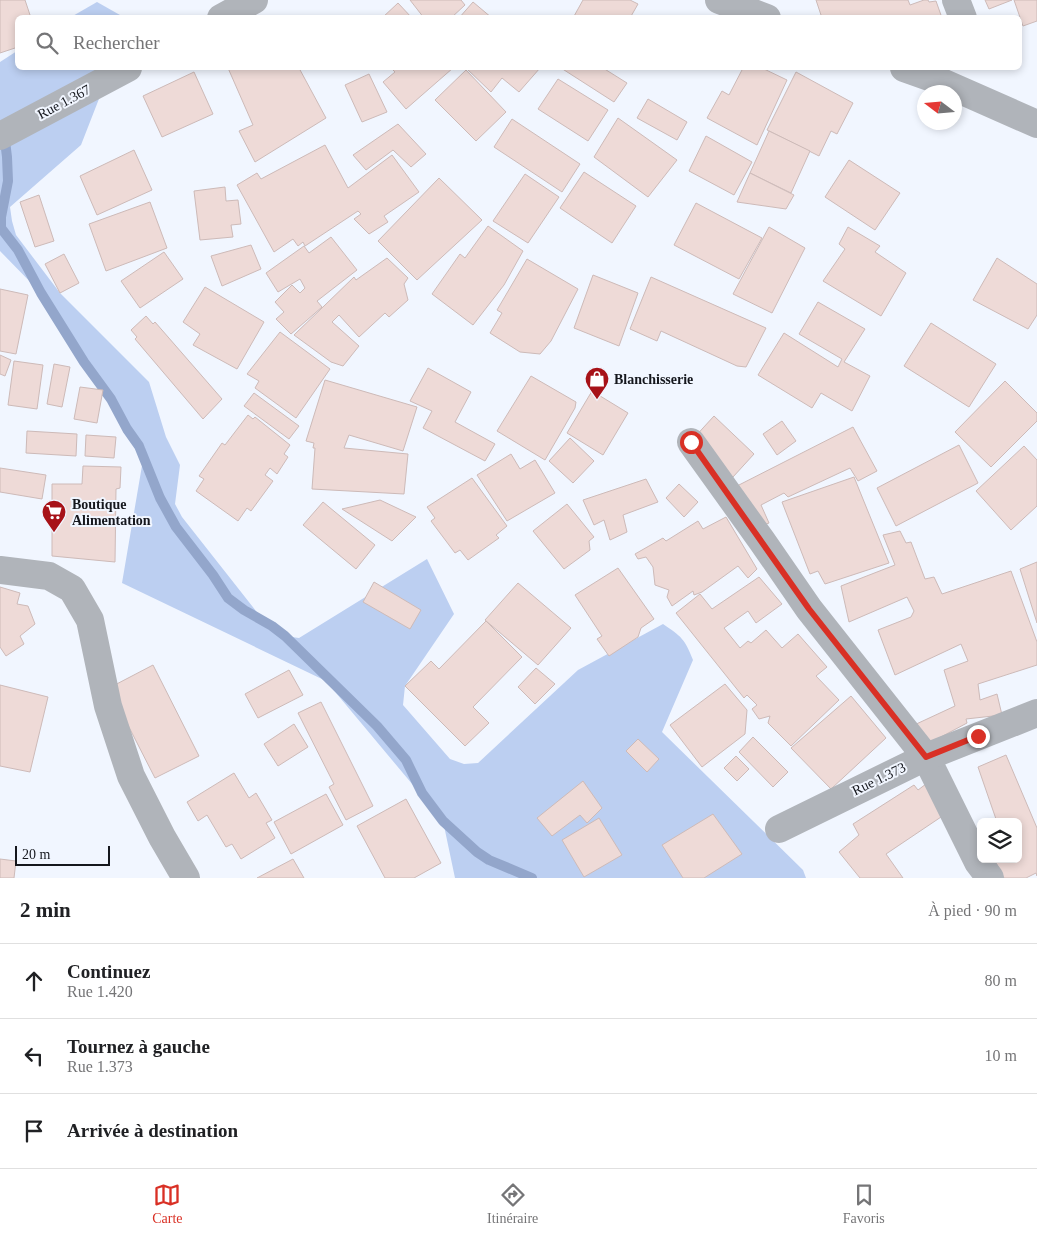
<!DOCTYPE html>
<html lang="fr">
<meta charset="utf-8">
<style>
:root{--surface:#fff;--page:#f2f2f2;--text:#202124;--muted:#757577;--line:#e0e0e0;--accent:#d93025}
body{margin:0;font-family:"Times New Roman",serif;background:var(--page);color:var(--text)}
.controls{position:absolute;right:15px;bottom:15px;display:grid;overflow:hidden;border-radius:8px;box-shadow:0 2px 8px #0003}
.controls button{width:45px;height:45px;display:grid;place-items:center;padding:0;border:0;border-bottom:1px solid var(--line);background:var(--surface);color:var(--text);font:25px sans-serif}
.compass{position:absolute;left:917px;top:85px;width:45px;height:45px;border-radius:50%;background:var(--surface);box-shadow:0 2px 8px #0003;rotate:286deg}
.scale{position:absolute;left:15px;bottom:12px;width:95px;box-sizing:border-box;padding-left:5px;border:2px solid #15171d;border-top:0;font-size:14px;line-height:18px;white-space:nowrap;color:#15171d;-webkit-text-stroke:4px #f1f6ff;paint-order:stroke}
.stop{position:absolute;width:15px;height:15px;margin:-11px;border:4px solid #d93025;border-radius:50%;background:#fff}
.stop.end{background:#d93025;border-color:#fff;box-shadow:0 1px 5px #0008}
.list{margin:0;padding:0;list-style:none}
h2{display:flex;justify-content:space-between;align-items:center;height:65px;margin:0;padding:0 20px;font-size:21px}
h2 small{font-size:16px;font-weight:400;color:var(--muted)}
.list li{display:grid;grid-template-columns:32px 1fr auto;gap:15px;align-items:center;box-sizing:border-box;height:75px;padding:0 20px;border-top:1px solid var(--line)}
.list b{display:block;font-size:19px;white-space:nowrap}
.list p{margin:0;font-size:16px;white-space:nowrap;color:var(--muted)}
.list em{font-size:16px;font-style:normal;color:var(--muted)}
.icon{flex:none;width:28px;height:28px;fill:none;stroke:currentColor;stroke-width:2;stroke-linecap:round;stroke-linejoin:round}
.map{position:relative;flex:none;width:1037px;height:878px;overflow:hidden}
.search{position:absolute;background:var(--surface);box-shadow:0 2px 8px #0003;left:15px;right:15px;top:15px;height:55px;display:flex;align-items:center;gap:12px;box-sizing:border-box;padding:0 18px;border-radius:8px;color:var(--muted);font-size:19px}
.sheet{height:290px;background:var(--surface)}
nav{display:flex;justify-content:space-around;align-items:center;box-sizing:border-box;height:70px;border-top:1px solid var(--line);background:var(--surface);font-size:14px;color:var(--muted)}
nav a{display:grid;justify-items:center;gap:2px}
nav .on{color:var(--accent)}
.map>svg:first-child{display:block}
.green{fill:#bccff1}
.lines{fill:none;stroke-linecap:round;stroke-linejoin:round}
.stream{stroke:#93a6cb;stroke-width:10}
.building{fill:#eedad7;stroke:#cdbab8}
.street{stroke:#b0b4ba;stroke-width:28}
.route{stroke:#d93025;stroke-width:6}
.labels{text-anchor:middle;dominant-baseline:central;stroke-width:4;stroke-linejoin:round;paint-order:stroke}
.street-label{font-size:14px;fill:#15171d;stroke:#f1f6ff}
.poi-label{font-size:14px;font-weight:bold;fill:#15171d;stroke:#f1f6ff;text-anchor:start}
</style>
<div class="map">
<svg width="1037" height="878" viewBox="0 0 1037 878">
<rect width="100%" height="100%" fill="#f1f6ff"/>
<g class="green">
<path d="M97,2L120,15L121,17H71Z"/>
<path d="M17,51L18,68H111L81,145L10,207L12,221L16,235L60,293L149,382L166,437L180,465L175,504L182,517L271,630L285,636L299,638L427,559L454,614L405,686L403,705L450,759L464,764L478,763L578,670L663,624C681,636 685,639 693,660L662,732L803,870L806,878H455L443,821L326,681L122,583L145,448L111,399L103,390L41,293L0,251V62Z"/>
</g>
<g class="lines">
<path class="stream" d="M3,136L5,141L7,157L8,181L1,217V228L18,250L41,293L84,362L111,399L127,429L139,446L160,498L176,527L213,575L228,598L244,610L272,626L285,636L377,726L406,760L422,793L443,821L477,852L489,860L532,878"/>
</g>
<g class="building">
<path d="M0,0H25L31,18H18V47L0,53Z"/>
<path d="M410,0H461L465,5L451,18H424Z"/>
<path d="M583,0H630L638,4L630,18H573Z"/>
<path d="M816,0H908L910,5L924,0H928L929,2L936,1L942,18H906V16L903,18H822Z"/>
<path d="M985,0H1012L989,9Z"/>
<path d="M1014,0H1037V21L1023,26Z"/>
<path d="M473,2L492,18H459Z"/>
<path d="M398,3L412,18H382Z"/>
<path d="M228,68H299L326,118L255,162L239,131L253,125Z"/>
<path d="M391,68H453L406,109L383,82L395,72Z"/>
<path d="M466,68H540L519,92L502,78L491,92Z"/>
<path d="M561,68H603L627,83L614,102Z"/>
<path d="M743,68H762L787,80L757,145L707,118L722,91L729,95Z"/>
<path d="M466,70L506,112L476,141L435,100Z"/>
<path d="M194,72L213,114L162,137L143,96Z"/>
<path d="M796,72L853,103L837,134L831,131L819,156L767,130Z"/>
<path d="M369,74L387,112L362,122L345,85Z"/>
<path d="M558,79L608,110L588,141L538,109Z"/>
<path d="M648,99L687,122L677,140L637,118Z"/>
<path d="M618,118L677,160L648,197L594,157Z"/>
<path d="M512,119L580,164L562,192L494,147Z"/>
<path d="M398,124L426,154L411,167L393,150L366,170L353,155Z"/>
<path d="M769,131L810,151L791,193L750,173Z"/>
<path d="M706,136L752,162L734,195L689,171Z"/>
<path d="M325,145L348,188L392,155L419,192L384,216L388,222L369,234L354,219L361,214L358,211L305,246L303,242L298,246L293,239L274,252L237,185L257,173L261,179Z"/>
<path d="M134,150L152,190L97,215L80,176Z"/>
<path d="M849,160L900,193L875,230L825,197Z"/>
<path d="M584,172L636,206L612,243L560,208Z"/>
<path d="M750,173L794,195L786,209L737,202Z"/>
<path d="M525,174L559,197L528,243L493,221Z"/>
<path d="M439,178L482,220L417,280L378,241Z"/>
<path d="M225,187L226,201L238,200L241,224L231,225L233,237L200,240L194,191Z"/>
<path d="M39,195L54,241L35,247L20,202Z"/>
<path d="M150,202L167,248L106,271L89,224Z"/>
<path d="M696,203L762,238L739,279L674,245Z"/>
<path d="M488,226L523,251L504,285L473,325L432,294L460,254L465,258Z"/>
<path d="M769,227L805,248L772,313L733,294Z"/>
<path d="M848,227L880,246L875,252L906,273L881,316L823,281L845,249L839,244Z"/>
<path d="M331,237L357,270L317,301L322,307L291,334L276,319L284,312L275,302L292,285L300,293L305,288L300,279L278,292L266,273L304,246L309,253Z"/>
<path d="M251,245L261,269L222,286L211,256Z"/>
<path d="M164,252L183,279L140,308L121,281Z"/>
<path d="M64,254L79,283L60,293L45,264Z"/>
<path d="M387,258L408,278L404,284L408,300L389,317L385,313L359,337L339,315L332,322L359,346L343,366L331,362L294,335L354,277L356,280Z"/>
<path d="M997,258L1037,284V315L1028,329L973,300Z"/>
<path d="M527,259L578,289L551,341L540,354L520,352L490,333L502,313L497,310Z"/>
<path d="M593,275L638,293L619,346L574,328Z"/>
<path d="M651,277L766,328L746,367L737,366L661,331L657,341L630,329Z"/>
<path d="M205,287L264,322L237,369L193,345L200,334L183,322Z"/>
<path d="M0,289L28,295L16,354L0,351Z"/>
<path d="M818,302L865,329L844,362L870,376L852,411L821,393L812,408L758,375L784,333L838,367L842,359L799,334Z"/>
<path d="M146,316L153,324L155,322L222,399L203,419L135,339L137,337L131,330Z"/>
<path d="M931,323L996,364L969,407L904,366Z"/>
<path d="M280,332L330,369L296,418L255,388L259,381L247,374Z"/>
<path d="M0,355L11,360L5,376L0,374Z"/>
<path d="M14,361L43,365L37,409L8,405Z"/>
<path d="M54,364L70,367L62,407L47,404Z"/>
<path d="M428,368L471,392L455,422L495,444L485,461L423,428L432,411L410,401Z"/>
<path d="M531,376L576,402L575,408L545,460L497,431Z"/>
<path d="M325,380L417,407L403,451L349,435L344,448L408,454L404,494L312,489L315,448H313L314,443L306,441Z"/>
<path d="M1005,381L1037,413V421L991,467L955,432Z"/>
<path d="M80,387L103,390L97,423L74,419Z"/>
<path d="M592,391L628,413L603,455L567,433Z"/>
<path d="M254,393L299,426L289,439L244,406Z"/>
<path d="M248,415L253,419L255,417L290,445L284,454L288,457L277,474L270,468L265,475L273,481L251,511L247,508L238,521L196,491L204,479L199,476L222,443L225,445Z"/>
<path d="M714,416L754,454L733,477L692,440Z"/>
<path d="M782,421L796,441L777,455L763,434Z"/>
<path d="M853,427L877,471L858,481L850,468L788,497L784,493L761,505L769,523L758,527L735,487Z"/>
<path d="M27,431L77,434L76,456L26,453Z"/>
<path d="M86,435L116,437L114,458L85,456Z"/>
<path d="M570,438L594,461L573,483L549,461Z"/>
<path d="M959,445L978,483L896,526L877,488Z"/>
<path d="M1024,446L1037,460V506L1011,530L976,491Z"/>
<path d="M511,454L520,469L535,460L555,493L507,521L477,475Z"/>
<path d="M83,466L121,467L120,488L116,489L115,562L52,556V484H82Z"/>
<path d="M0,468L46,475L42,499L0,492Z"/>
<path d="M854,477L889,563L825,584L818,571L810,574L782,502Z"/>
<path d="M472,478L507,526L496,535L499,538L468,560L460,550L455,553L431,521L435,518L427,507Z"/>
<path d="M646,479L658,502L623,515L627,532L610,540L604,520L594,525L583,500Z"/>
<path d="M679,484L698,502L684,517L666,498Z"/>
<path d="M380,500L416,517L392,541L342,509Z"/>
<path d="M323,502L375,545L356,569L303,525Z"/>
<path d="M567,504L594,537L589,541L590,550L564,569L533,531Z"/>
<path d="M726,517L757,569L748,578L738,566L702,592L694,595L693,591L672,606L667,597L669,590L655,585L653,567L646,557L638,559L635,554L663,538L666,541L698,521L703,529Z"/>
<path d="M900,531L906,543L911,542L925,579L934,577L942,594L1011,571L1037,642V665L978,684L980,700L997,694L1002,715L966,719L967,723L924,746L912,726L955,706L944,670L968,661L961,644L895,675L878,630L911,617L914,611L907,597L849,622L841,586L895,565L883,535Z"/>
<path d="M1037,562V623L1020,569Z"/>
<path d="M618,568L654,619L641,628L638,637L609,656L597,639L602,636L575,595Z"/>
<path d="M759,577L782,604L756,623L748,611L724,628L740,648L748,641L751,643L766,630L782,648L798,634L827,667L816,676L839,700L791,746L768,723L770,716L759,719L752,709L757,705L747,695L744,698L676,613L700,594L712,609Z"/>
<path d="M374,582L421,610L410,629L363,602Z"/>
<path d="M518,583L571,628L538,665L485,620Z"/>
<path d="M0,587L20,593L17,604L28,606L35,624L20,636L24,644L6,656L0,647Z"/>
<path d="M486,621L522,657L473,707L489,723L465,746L405,686L431,661L439,669Z"/>
<path d="M153,665L199,756L155,778L109,688Z"/>
<path d="M536,668L555,684L535,704L518,687Z"/>
<path d="M289,670L303,695L258,718L245,694Z"/>
<path d="M725,684L747,710L745,734L702,767L670,725Z"/>
<path d="M0,685L48,697L30,772L0,766Z"/>
<path d="M851,696L886,738L831,789L791,748Z"/>
<path d="M321,702L373,806L346,820L329,787L334,784L298,713Z"/>
<path d="M294,724L308,747L278,766L264,744Z"/>
<path d="M753,737L788,772L773,787L739,752Z"/>
<path d="M638,739L659,759L647,772L626,751Z"/>
<path d="M1006,755L1037,828V876L1036,873L1026,878H1004L994,859H1018V822H997L978,767Z"/>
<path d="M736,756L749,769L737,781L724,768Z"/>
<path d="M234,773L249,798L256,793L272,820L266,823L275,838L241,859L232,844L226,847L207,815L198,821L187,802Z"/>
<path d="M583,781L602,808L587,823L580,815L552,836L537,818Z"/>
<path d="M926,784L944,815L886,854L903,878H860L839,852L859,835L853,824L914,785L918,790Z"/>
<path d="M326,794L343,825L291,854L274,822Z"/>
<path d="M406,799L441,863L414,878H385L357,826Z"/>
<path d="M713,814L742,854L704,878H683L662,845Z"/>
<path d="M599,818L622,855L584,877L562,840Z"/>
<path d="M0,859L16,861L14,878H0Z"/>
<path d="M293,859L304,878H257Z"/>
</g>
<g class="lines">
<g class="street">
<path d="M719,0L767,18"/>
<path d="M956,0L963,18"/>
<path d="M221,18L254,0"/>
<path d="M904,68L935,79L1037,124"/>
<path d="M0,136L128,68"/>
<path d="M691,442L762,541L809,609L926,757L978,862L990,878"/>
<path d="M0,570L49,576L72,589L90,620L108,706L131,776L162,837L186,878"/>
<path d="M779,829L926,757L1037,713"/>
</g>
</g>
<g class="lines">
<path class="route" d="M691,442L809,609L926,757L978,736"/>
</g>
<defs>
<symbol id="shop-pin" viewBox="-11 -11 22 30"><path d="M0 17L-7.5 6A9.5 9.5 0 1 1 7.5 6Z" fill="#a71218" stroke="#f1f6ff"/><path d="M-5-2.5h2.3a2.7 3.5 0 0 1 5.4 0H5L5.5 6h-11ZM-1.5-2.5h3a1.5 2.3 0 0 0-3 0Z" fill="#fff"/></symbol>
<symbol id="supermarket-pin" viewBox="-11 -11 22 30"><path d="M0 17L-7.5 6A9.5 9.5 0 1 1 7.5 6Z" fill="#a71218" stroke="#f1f6ff"/><path d="M-6-5.5h2.5l.6 2H6L4.5 2H-2.5L-4.4-4H-6ZM-1.5 3.2a1.3 1.3 0 1 0 .1 0ZM3 3.2a1.3 1.3 0 1 0 .1 0Z" fill="#fff"/></symbol>
</defs>
<g fill-rule="evenodd">
<use href="#shop-pin" x="583" y="365" width="28" height="38"/>
<use href="#supermarket-pin" x="40" y="498" width="28" height="38"/>
</g>
<g class="labels">
<g class="street-label">
<text transform="translate(64 102) rotate(-28)">Rue 1.367</text>
<text transform="translate(879 779) rotate(-26)">Rue 1.373</text>
</g>
<g class="poi-label">
<text x="614" y="379">Blanchisserie</text>
<text x="72" y="504">Boutique<tspan x="72" dy="16">Alimentation</tspan></text>
</g>
</g>
</svg>
<div class="controls">
<button><svg class="icon" aria-label="layers" viewBox="0 0 24 24"><path d="M12 4l9 5-9 5-9-5zM3 14l9 5 9-5"/></svg></button>
</div>
<svg class="compass" viewBox="-18 -18 36 36"><path d="M0-13l5 13h-10z" fill="#e53935"/><path d="M0 13l5-13h-10z" fill="#757577"/></svg>
<div class="scale">20 m</div>
<div class="stop" style="left:691px;top:442px"></div>
<div class="stop end" style="left:978px;top:736px"></div>
<div class="search"><svg class="icon" aria-label="search" viewBox="0 0 24 24"><circle cx="10" cy="10" r="6"/><path d="M15 15l6 6"/></svg>Rechercher</div>
</div>
<section class="sheet">
<h2>2 min<small>À pied · 90 m</small></h2>
<ul class="list">
<li><svg class="icon" aria-label="ahead" viewBox="0 0 24 24"><path d="M12 20V5M6 11l6-6 6 6"/></svg><div><b>Continuez</b><p>Rue 1.420</p></div><em>80 m</em></li>
<li><svg class="icon" aria-label="left" viewBox="0 0 24 24"><path d="M17 20v-9H6M10 6l-5 5 5 5"/></svg><div><b>Tournez à gauche</b><p>Rue 1.373</p></div><em>10 m</em></li>
<li><svg class="icon" aria-label="arrive" viewBox="0 0 24 24"><path d="M6 21V4h12l-3 4 3 4H6"/></svg><div><b>Arrivée à destination</b></div></li>
</ul>
</section>
<nav>
<a class="on"><svg class="icon" aria-label="map" viewBox="0 0 24 24"><path d="M3 6l6-2 6 2 6-2v14l-6 2-6-2-6 2zM9 4v14M15 6v14"/></svg>Carte</a>
<a><svg class="icon" aria-label="directions" viewBox="0 0 24 24"><path d="M12 3l9 9-9 9-9-9zM9 14v-3h6M13 9l2 2-2 2"/></svg>Itinéraire</a>
<a><svg class="icon" aria-label="saved" viewBox="0 0 24 24"><path d="M7 4h10v16l-5-4-5 4z"/></svg>Favoris</a>
</nav>
